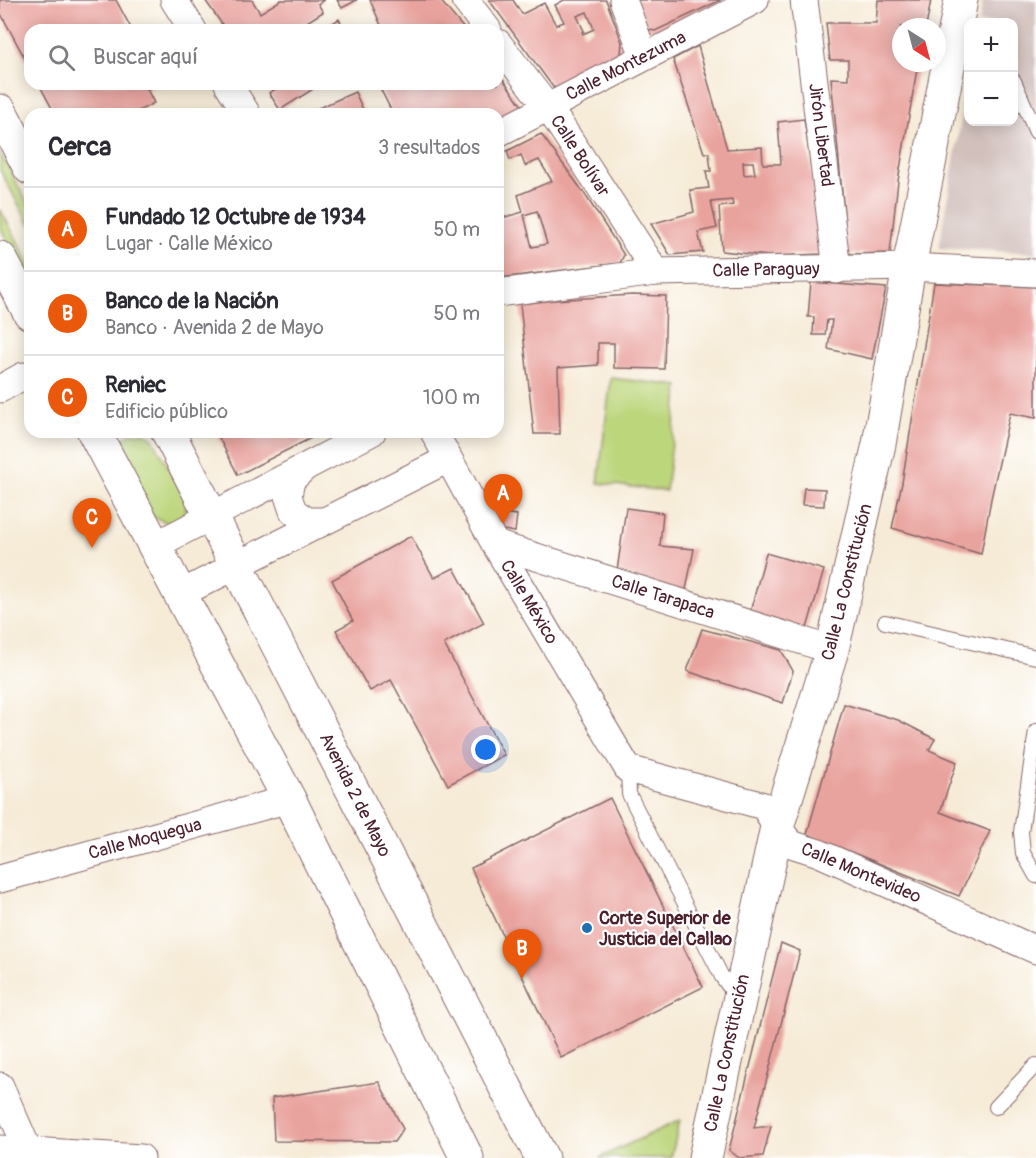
<!DOCTYPE html>
<html lang="es">
<meta charset="utf-8">
<style>
:root{--surface:#fff;--page:#f2f2f3;--text:#2b2b33;--muted:#7c7c81;--line:#e1e1e2;--accent:#ea580c}
body{margin:0;font-family:Pangolin,sans-serif;background:var(--page);color:var(--text)}
.controls{position:absolute;right:18px;top:18px;display:grid;overflow:hidden;border-radius:12px;box-shadow:0 3px 15px #0003}
.controls button{width:54px;height:54px;display:grid;place-items:center;padding:0;border:0;border-bottom:2px solid var(--line);background:var(--surface);color:var(--text);font:30px sans-serif}
.compass{position:absolute;left:892px;top:18px;width:54px;height:54px;border-radius:50%;background:var(--surface);box-shadow:0 3px 15px #0003;rotate:144deg}
.you{position:absolute;left:486px;top:750px;width:21px;height:21px;margin:-15px;border:4px solid #fff;border-radius:50%;background:#1a73e8;box-shadow:0 0 0 9px #1a73e833}
.badge{display:grid;place-items:center;width:39px;height:39px;border-radius:50%;background:var(--accent);color:#fff;font-size:20px;font-weight:700}
.pin{position:absolute;translate:-50% -50px;filter:drop-shadow(0 2px 3px #0008)}
.pin::after{content:'';position:absolute;top:32px;width:21px;height:18px;background:inherit;clip-path:polygon(0 0,100% 0,50% 100%)}
.list{margin:0;padding:0;list-style:none}
h2{display:flex;justify-content:space-between;align-items:center;height:78px;margin:0;padding:0 24px;font-size:26px}
h2 small{font-size:20px;font-weight:400;color:var(--muted)}
.list li{display:grid;grid-template-columns:39px 1fr auto;gap:18px;align-items:center;box-sizing:border-box;height:84px;padding:0 24px;border-top:2px solid var(--line)}
.list b{display:block;font-size:22px;white-space:nowrap}
.list p{margin:0;font-size:20px;white-space:nowrap;color:var(--muted)}
.list em{font-size:20px;font-style:normal;color:var(--muted)}
.icon{flex:none;width:33px;height:33px;fill:none;stroke:currentColor;stroke-width:2;stroke-linecap:round;stroke-linejoin:round}
.map{position:relative;flex:none;width:1036px;height:1158px;overflow:hidden}
.search{position:absolute;background:var(--surface);box-shadow:0 3px 15px #0003;left:24px;top:24px;width:480px;height:66px;display:flex;align-items:center;gap:15px;box-sizing:border-box;padding:0 21px;border-radius:18px;color:var(--muted);font-size:22px}
.panel{position:absolute;background:var(--surface);box-shadow:0 3px 15px #0003;left:24px;top:108px;width:480px;height:330px;border-radius:18px}
.map>svg:first-child{display:block}
.industrial{fill:#d1c0bc}
.green{fill:#bcd67b;stroke:#837a53;stroke-width:1.5}
.building{fill:#e9a39e;fill-rule:evenodd}
.lines{fill:none;stroke-linecap:round;stroke-linejoin:round}
.lane-casing{stroke:#866667;stroke-width:16}
.street-casing{stroke:#866667;stroke-width:29}
.secondary-casing{stroke:#866667;stroke-width:35}
.lane{stroke:#fff;stroke-width:14}
.street{stroke:#fff;stroke-width:27}
.secondary{stroke:#fff;stroke-width:33}
.poi-dot{fill:#1f6fb2;stroke:#fff;stroke-width:2}
.labels{text-anchor:middle;dominant-baseline:central;stroke-width:4.5;stroke-linejoin:round;paint-order:stroke}
.street-label{font-size:18px;fill:#4a1f2b;stroke:#fff}
.poi-label{font-size:18px;font-weight:bold;fill:#4a1f2b;stroke:#fff;text-anchor:start}
</style>
<div class="map">
<svg width="1036" height="1158" viewBox="0 0 1036 1158">
<rect width="100%" height="100%" fill="#fff"/>
<filter id="ink" filterUnits="userSpaceOnUse"><feTurbulence type="fractalNoise" baseFrequency=".0167" numOctaves="2"/><feDisplacementMap in="SourceGraphic" scale="12" xChannelSelector="R" yChannelSelector="G"/><feConvolveMatrix kernelMatrix="1 2 1 2 8 2 1 2 1" color-interpolation-filters="sRGB"/></filter>
<filter id="wash" filterUnits="userSpaceOnUse"><feTurbulence type="fractalNoise" baseFrequency=".008" numOctaves="4" result="noise"/><feDisplacementMap in="SourceGraphic" scale="24" xChannelSelector="R" yChannelSelector="G"/><feGaussianBlur stdDeviation="1.35" result="paint"/><feColorMatrix in="noise" values="0 0 0 0 0 0 0 0 0 0 0 0 0 0 0 0 0 1.4 0 .05"/><feComposite in="paint" operator="in"/></filter>
<g filter="url(#wash)">
<rect width="100%" height="100%" fill="#f6ebd7"/>
<path class="industrial" d="M983,0H1036V253L939,248L968,80V122H1014V22H979Z"/>
<g class="green">
<path d="M0,152L30,208V226L0,170Z"/>
<path d="M0,209L30,264V283L0,227Z"/>
<path d="M611,378L679,386L666,491L598,483Z"/>
<path d="M132,433H144L152,437L187,502L185,511L178,523L165,522L153,517L117,449L121,440Z"/>
<path d="M680,1120L671,1158H599Z"/>
</g>
<g id="blocks">
<g class="building">
<path d="M0,0H116L132,30H30V68L0,12Z"/>
<path d="M205,0H252L260,13L281,0H324L318,4L323,12L302,25L305,30H226Z"/>
<path d="M337,0H357L342,8Z"/>
<path d="M370,0H440L465,30H383Z"/>
<path d="M489,0H513L522,14L544,3L556,25L564,22L555,5L564,0H606L622,42L621,54L557,88L553,87ZM587,12L594,29L583,34L582,32L584,31L577,16Z"/>
<path d="M635,0H721L655,31L646,29Z"/>
<path d="M878,0H931L926,27H901V63H918L898,181L890,253L848,254L831,78L848,79V60H830L826,23H876Z"/>
<path d="M339,19L345,30H321Z"/>
<path d="M698,46L727,149L762,147L763,164H781L778,122L804,119L824,254L769,256L722,251L719,207L733,205L732,200L711,202L717,228L698,232L703,252L670,255L651,224L694,212L690,190L709,188L706,171H711L709,153H704L673,59ZM743,162H753L755,174L744,175Z"/>
<path d="M498,72L522,106L498,120V114H393L381,90L395,84H498Z"/>
<path d="M39,84H157L147,89L154,103L133,114H55Z"/>
<path d="M283,84H321L280,110L269,93Z"/>
<path d="M355,92L365,114H305Z"/>
<path d="M541,134L584,193L624,255L620,263L498,278V219L523,212L518,195L552,181L539,160L525,166L521,155L510,160L507,151ZM537,211L547,244L532,247L524,215Z"/>
<path d="M811,282L886,288L872,359L828,349L832,320H827L825,335H813L814,317H808Z"/>
<path d="M934,283L1036,287V418L1010,413L991,499L981,554L892,528L902,483Z"/>
<path d="M632,295L666,296L664,369L614,368V343H598V365L558,368L560,434H534L520,304L554,300Z"/>
<path d="M216,432H323L238,475Z"/>
<path d="M804,488L825,489L824,506L802,505Z"/>
<path d="M626,508L663,513L660,546L694,549L685,595L617,571Z"/>
<path d="M483,511L517,515L515,532L498,529Z"/>
<path d="M411,536L434,578L454,568L484,623L444,644L504,755L448,785L391,680L370,691L336,630L353,621L332,580Z"/>
<path d="M766,553L824,570L805,635L749,616Z"/>
<path d="M702,629L781,650L793,671L783,703L687,671Z"/>
<path d="M844,704L898,720L935,739L929,750L957,762L940,812L990,831L959,896L807,834Z"/>
<path d="M610,798L703,987L561,1058L471,868Z"/>
<path d="M781,943L800,951L754,1128L771,1126L763,1156L739,1158L729,1150Z"/>
<path d="M379,1082L403,1129L394,1142L274,1141L272,1098Z"/>
</g>
</g>
</g>
<g filter="url(#ink)">
<use href="#blocks" fill-opacity="0" stroke="#866667" stroke-width="1.5"/>
<g class="lines">
<defs>
<g id="lane">
<path d="M1014,81L1036,132"/>
<path d="M885,622L1036,657"/>
<path d="M1036,731L1021,832L1023,853L1036,876"/>
<path d="M628,769L629,794L722,977L737,998"/>
<path d="M996,1107L1036,1065"/>
</g>
<g id="street">
<path d="M174,0L193,30"/>
<path d="M465,0L488,30"/>
<path d="M623,0L644,56"/>
<path d="M804,0L837,270"/>
<path d="M498,43L554,116L656,272"/>
<path d="M228,84L247,114"/>
<path d="M498,133L755,0"/>
<path d="M498,293L656,272L909,267L1036,273"/>
<path d="M0,389L23,376"/>
<path d="M434,432L495,544L628,769L764,806L777,827L791,844L819,853L1036,950"/>
<path d="M304,468L291,480L288,496L293,511L307,521H323"/>
<path d="M495,544L832,650"/>
<path d="M154,546L372,432"/>
<path d="M180,594L448,459"/>
<path d="M0,879L289,799"/>
<path d="M0,1086L28,1150L29,1158"/>
<path d="M0,1149L141,1158"/>
</g>
<g id="secondary">
<path d="M0,111L30,168"/>
<path d="M0,258L30,313"/>
<path d="M94,432L289,799L467,1158"/>
<path d="M168,432L542,1158"/>
<path d="M705,1158L777,827L832,650L879,444L909,267L961,0"/>
</g>
</defs>
<use href="#lane" class="lane-casing"/>
<use href="#street" class="street-casing"/>
<use href="#secondary" class="secondary-casing"/>
<use href="#lane" class="lane"/>
<use href="#street" class="street"/>
<use href="#secondary" class="secondary"/>
</g>
</g>
<circle class="poi-dot" cx="587" cy="928" r="6"/>
<g class="labels">
<g class="street-label">
<text transform="translate(626 66) rotate(-27)">Calle Montezuma</text>
<text transform="translate(821 135) rotate(83)">Jirón Libertad</text>
<text transform="translate(580 156) rotate(57)">Calle Bolívar</text>
<text transform="translate(766 270) rotate(-1)">Calle Paraguay</text>
<text transform="translate(847 582) rotate(-76)">Calle La Constitución</text>
<text transform="translate(663 597) rotate(18)">Calle Tarapaca</text>
<text transform="translate(529 602) rotate(59)">Calle México</text>
<text transform="translate(355 795) rotate(63)">Avenida 2 de Mayo</text>
<text transform="translate(145 839) rotate(-15)">Calle Moquegua</text>
<text transform="translate(861 873) rotate(23)">Calle Montevideo</text>
<text transform="translate(727 1053) rotate(-78)">Calle La Constitución</text>
</g>
<g class="poi-label">
<text x="599" y="918">Corte Superior de<tspan x="599" dy="21">Justicia del Callao</tspan></text>
</g>
</g>
</svg>
<div class="controls">
<button>+</button>
<button>−</button>
</div>
<svg class="compass" viewBox="-18 -18 36 36"><path d="M0-13l5 13h-10z" fill="#e53935"/><path d="M0 13l5-13h-10z" fill="#7c7c81"/></svg>
<div class="you"></div>
<div class="pin badge" style="left:503px;top:524px">A</div>
<div class="pin badge" style="left:522px;top:979px">B</div>
<div class="pin badge" style="left:92px;top:548px">C</div>
<div class="search"><svg class="icon" aria-label="search" viewBox="0 0 24 24"><circle cx="10" cy="10" r="6"/><path d="M15 15l6 6"/></svg>Buscar aquí</div>
<section class="panel">
<h2>Cerca<small>3 resultados</small></h2>
<ul class="list">
<li><span class="badge">A</span><div><b>Fundado 12 Octubre de 1934</b><p>Lugar · Calle México</p></div><em>50 m</em></li>
<li><span class="badge">B</span><div><b>Banco de la Nación</b><p>Banco · Avenida 2 de Mayo</p></div><em>50 m</em></li>
<li><span class="badge">C</span><div><b>Reniec</b><p>Edificio público</p></div><em>100 m</em></li>
</ul>
</section>
</div>
